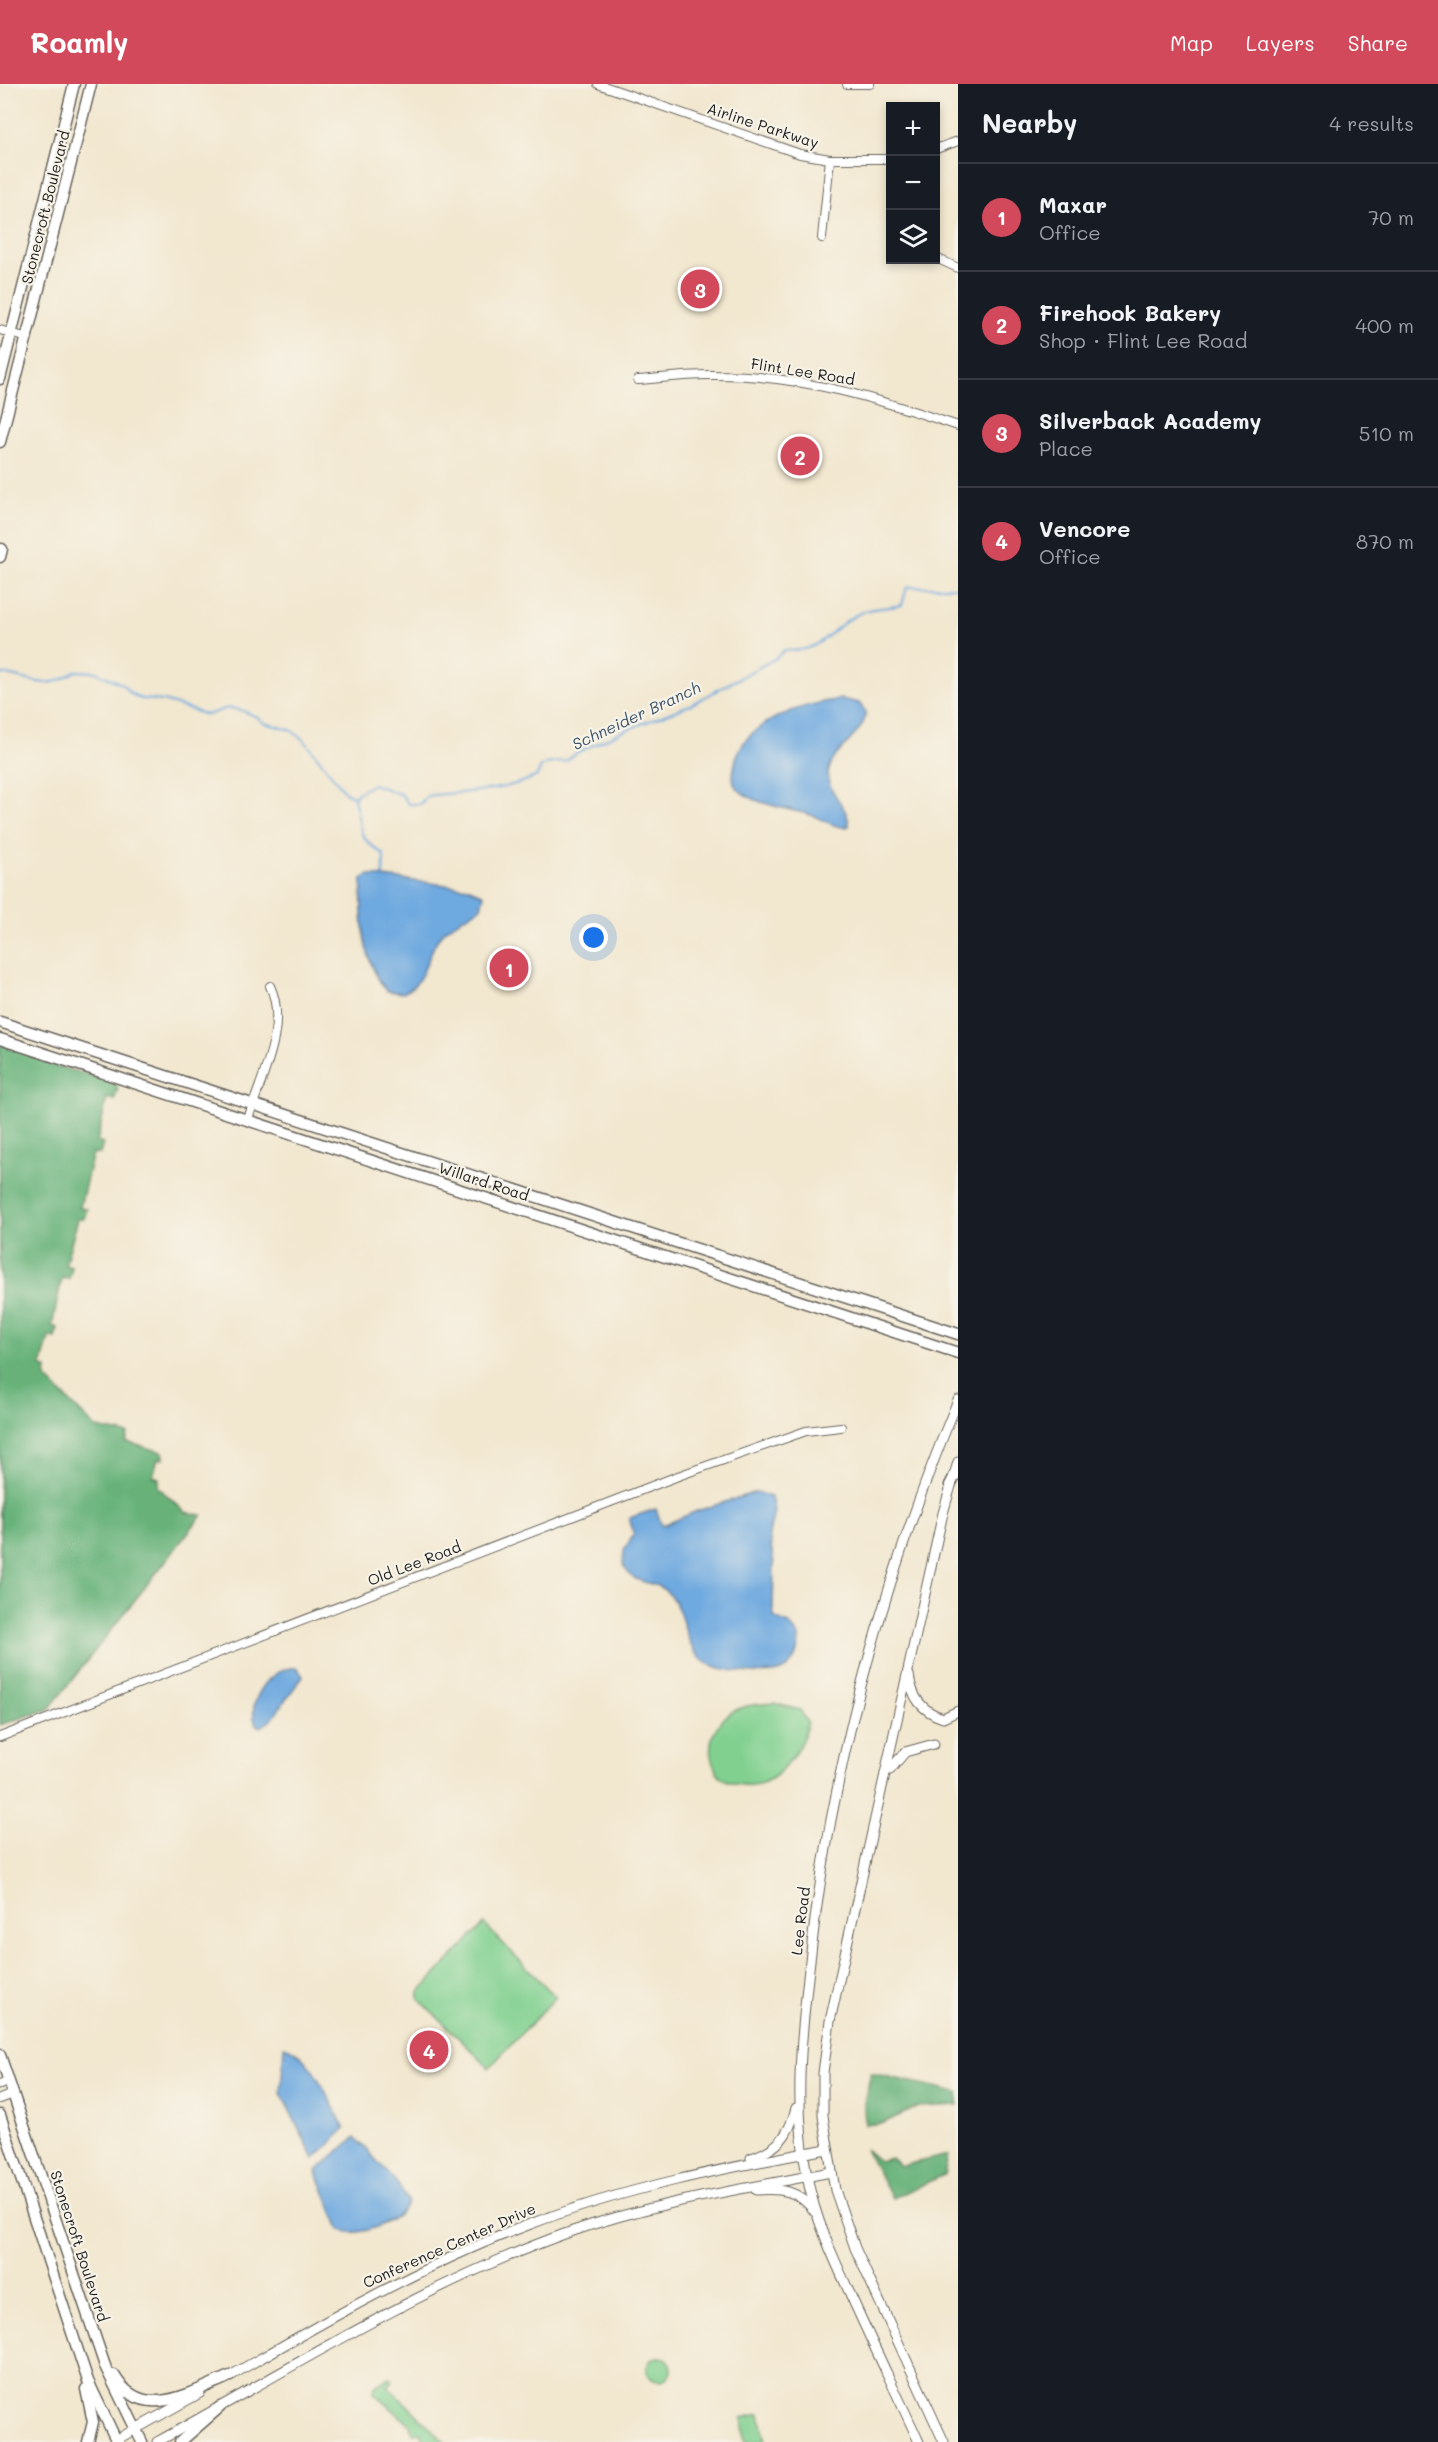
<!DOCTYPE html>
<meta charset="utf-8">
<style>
:root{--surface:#171b24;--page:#20242c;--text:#f1f3f6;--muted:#9ea1a6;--line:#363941;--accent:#d1495b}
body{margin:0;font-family:Mali,sans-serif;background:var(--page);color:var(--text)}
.controls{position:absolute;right:18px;top:18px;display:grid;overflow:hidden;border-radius:0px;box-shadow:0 3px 9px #0003}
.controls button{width:54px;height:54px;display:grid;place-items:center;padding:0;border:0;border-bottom:2px solid var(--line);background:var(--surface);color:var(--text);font:30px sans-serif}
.you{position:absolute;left:594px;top:854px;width:21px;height:21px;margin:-15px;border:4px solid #fff;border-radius:50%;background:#1a73e8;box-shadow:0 0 0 9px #1a73e833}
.badge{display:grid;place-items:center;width:39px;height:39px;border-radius:50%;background:var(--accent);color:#fff;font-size:20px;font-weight:700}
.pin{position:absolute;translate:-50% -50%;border:3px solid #fff;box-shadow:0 2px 6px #0006}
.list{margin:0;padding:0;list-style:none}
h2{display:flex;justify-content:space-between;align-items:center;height:78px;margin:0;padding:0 24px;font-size:26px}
h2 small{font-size:20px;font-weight:400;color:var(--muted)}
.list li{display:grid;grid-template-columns:39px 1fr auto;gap:18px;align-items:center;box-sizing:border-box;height:108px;padding:0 24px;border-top:2px solid var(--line)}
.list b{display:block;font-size:22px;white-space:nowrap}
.list p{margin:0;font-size:20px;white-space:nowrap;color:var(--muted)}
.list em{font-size:20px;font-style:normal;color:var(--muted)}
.icon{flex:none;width:33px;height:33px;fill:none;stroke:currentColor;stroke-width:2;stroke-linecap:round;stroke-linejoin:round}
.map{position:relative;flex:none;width:958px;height:2358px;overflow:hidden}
header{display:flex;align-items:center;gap:36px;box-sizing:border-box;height:84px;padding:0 30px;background:var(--accent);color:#fff}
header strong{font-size:28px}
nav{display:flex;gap:33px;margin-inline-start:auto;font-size:21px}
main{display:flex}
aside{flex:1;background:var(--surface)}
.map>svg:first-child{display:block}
.green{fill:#81d090;stroke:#4e7656;stroke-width:1.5}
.forest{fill:#68b27a;stroke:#42674b;stroke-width:1.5}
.water{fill:#6ea9df;stroke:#45627e;stroke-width:1.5}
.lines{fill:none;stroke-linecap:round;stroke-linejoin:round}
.stream{stroke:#6ea9df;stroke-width:2}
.minor-casing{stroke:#67635b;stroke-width:10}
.tertiary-casing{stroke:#67635b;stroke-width:11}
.secondary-casing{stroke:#67635b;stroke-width:13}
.minor{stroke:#fff;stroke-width:8}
.tertiary{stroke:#fff;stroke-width:9}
.secondary{stroke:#fff;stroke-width:10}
.labels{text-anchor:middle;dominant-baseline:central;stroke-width:4.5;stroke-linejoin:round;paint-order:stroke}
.street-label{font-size:15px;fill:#1c1c1c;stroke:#f7f3e8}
.water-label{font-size:16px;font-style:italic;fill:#3d546a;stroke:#f7f3e8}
</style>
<header>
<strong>Roamly</strong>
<nav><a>Map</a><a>Layers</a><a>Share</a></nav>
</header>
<main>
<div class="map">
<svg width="958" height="2358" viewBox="0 0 958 2358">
<rect width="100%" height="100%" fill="#f7f3e8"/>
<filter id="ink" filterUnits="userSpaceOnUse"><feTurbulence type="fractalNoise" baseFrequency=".0167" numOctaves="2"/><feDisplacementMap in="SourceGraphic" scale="12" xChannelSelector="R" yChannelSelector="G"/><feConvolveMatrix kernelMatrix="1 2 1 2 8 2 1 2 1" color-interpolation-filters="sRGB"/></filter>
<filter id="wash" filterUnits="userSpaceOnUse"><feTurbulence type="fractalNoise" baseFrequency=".008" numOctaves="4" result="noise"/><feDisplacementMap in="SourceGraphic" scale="24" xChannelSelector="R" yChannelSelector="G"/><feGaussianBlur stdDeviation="1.35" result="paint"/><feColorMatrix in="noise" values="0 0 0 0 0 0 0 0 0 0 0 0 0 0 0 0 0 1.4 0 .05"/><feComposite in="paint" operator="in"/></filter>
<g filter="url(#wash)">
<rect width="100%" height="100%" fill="#f2e7cf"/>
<g class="green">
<path d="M774,1619L800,1626L807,1638C806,1651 800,1662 793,1672C775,1699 752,1710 722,1694C702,1673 709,1639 736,1626C748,1620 761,1620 774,1619Z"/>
<path d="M484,1840L556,1913L489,1984L419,1915V1908Z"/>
<circle cx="659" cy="2285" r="12"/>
<path d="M390,2293L393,2297L388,2302L445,2358H424L420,2348L413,2349L410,2341L374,2309V2303Z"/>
<path d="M760,2330L766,2358H745L742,2334Z"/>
</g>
<g class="forest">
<path d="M0,960L46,975L49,980C71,987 92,990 114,998L118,1004L114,1016L107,1014L97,1058L103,1060L100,1070L93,1069L80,1123L87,1125L84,1135H78L65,1181L72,1183L69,1195L62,1194L52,1242L58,1244L55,1254L49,1253L41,1283L47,1284L46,1294L96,1344L128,1350L126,1358L163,1368V1375L158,1374L153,1392L159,1394L158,1403L185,1428L202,1431L49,1625L0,1641Z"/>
<path d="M871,1989L958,2008V2021L918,2023L883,2039L865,2041L864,2019Z"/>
<path d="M865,2065L879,2077L892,2074L901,2082L948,2071L944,2091L892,2114Z"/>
</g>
<g class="water">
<path d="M841,615L859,619L866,628C864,653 830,666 828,691C827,709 849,722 849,742C839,747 821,734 811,731C792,725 751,720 738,705C731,699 733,688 735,679C743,637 803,620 841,615Z"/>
<path d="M368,791L470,804L484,811L481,823C467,834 452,837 440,852C426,870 426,900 403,909L387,907C363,880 360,831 362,795Z"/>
<path d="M756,1408L771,1413L774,1427L769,1451L774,1480L773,1527L775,1534L789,1540L799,1552C799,1565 795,1582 781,1587C766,1593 713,1587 701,1575C683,1558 685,1527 668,1509C653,1494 635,1504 623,1481L624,1466L634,1450L629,1434L656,1425L662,1442L697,1427Z"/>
<path d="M290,1584H297L303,1592L270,1637L261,1643L256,1641C247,1619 266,1589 290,1584Z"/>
<path d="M284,1962C311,1969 332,2022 345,2045L314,2075L281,2009Z"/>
<path d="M355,2053L397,2099L408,2117C405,2136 355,2156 340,2145L316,2087Z"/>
</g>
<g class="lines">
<g class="stream">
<path d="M0,590C30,593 46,610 75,587L96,588L122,600L130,609L141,615L164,617L207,631L228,624L241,626L257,633L264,639L291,646L305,657L345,708L353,712L373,700L402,711L408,720H420L427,712C464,707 502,709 537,692L541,683L546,680L566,677L578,668L623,647L690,621L776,574L784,566C824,571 832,539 865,527C876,523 890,524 902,521L907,503H958"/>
<path d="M357,710L354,715C364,746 352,749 384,771L383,791"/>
</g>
</g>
</g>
<g filter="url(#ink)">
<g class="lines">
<defs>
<g id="minor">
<path d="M598,0L800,70L830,75H890"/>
<path d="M847,0H870"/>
<path d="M936,65L958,57"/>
<path d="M822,154L830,75"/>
<path d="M936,174L958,184"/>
<path d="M0,246L28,254"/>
<path d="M638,296C664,294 690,290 716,291C801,291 879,315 958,342"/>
<path d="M248,1035C260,996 289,942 270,902"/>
<path d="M0,1653L678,1392L806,1347L841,1343"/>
<path d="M0,2001L8,1997"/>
<path d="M0,2015L13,2010"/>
</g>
<g id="tertiary">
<path d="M909,1591C912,1613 921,1627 943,1634L958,1627"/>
<path d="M890,1686L905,1668L934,1660"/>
<path d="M751,2074C778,2065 789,2052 796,2024"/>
<path d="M756,2106C781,2104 799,2106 815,2128"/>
<path d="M225,2295C323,2238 422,2181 528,2141C624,2104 725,2084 827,2065"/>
<path d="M116,2356L200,2309"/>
<path d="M157,2358C292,2284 423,2200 570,2148C655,2118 743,2105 831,2088"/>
<path d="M919,2358C897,2310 874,2263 852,2214C834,2175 815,2135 807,2092C794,2023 801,1953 809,1885C830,1689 882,1498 958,1316"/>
<path d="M944,2358L855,2164L835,2106L823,2032V1989L830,1937L943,1429L958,1378"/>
</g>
<g id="secondary">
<path d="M0,295L74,0"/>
<path d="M0,358L91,0"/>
<path d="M0,473L2,465"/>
<path d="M0,938L958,1250"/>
<path d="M0,955L958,1269"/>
<path d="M950,1401L958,1386"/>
<path d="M0,1971L105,2282L142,2358"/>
<path d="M0,2031L88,2297L117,2358"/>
<path d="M114,2291C142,2340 191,2308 230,2292"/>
<path d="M86,2305L93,2338L88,2358"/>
<path d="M180,2358L220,2323"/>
</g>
</defs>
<use href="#minor" class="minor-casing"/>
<use href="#tertiary" class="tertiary-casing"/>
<use href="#secondary" class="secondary-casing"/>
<use href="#minor" class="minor"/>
<use href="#tertiary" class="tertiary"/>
<use href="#secondary" class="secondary"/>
</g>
</g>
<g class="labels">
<g class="street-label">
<text transform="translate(763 41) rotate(18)">Airline Parkway</text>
<text transform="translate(45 123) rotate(-76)">Stonecroft Boulevard</text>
<text transform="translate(803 287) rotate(9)">Flint Lee Road</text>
<text transform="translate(484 1097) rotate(18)">Willard Road</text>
<text transform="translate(414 1479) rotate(-21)">Old Lee Road</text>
<text transform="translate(800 1837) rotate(-83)">Lee Road</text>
<text transform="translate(449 2161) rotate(-24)">Conference Center Drive</text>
<text transform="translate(80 2162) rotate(72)">Stonecroft Boulevard</text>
</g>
<g class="water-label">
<text transform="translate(636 631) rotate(-25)">Schneider Branch</text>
</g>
</g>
</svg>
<div class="controls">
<button>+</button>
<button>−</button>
<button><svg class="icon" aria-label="layers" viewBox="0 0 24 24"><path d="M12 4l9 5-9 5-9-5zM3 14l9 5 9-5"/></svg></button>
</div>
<div class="you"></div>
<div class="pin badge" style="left:509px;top:884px">1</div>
<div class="pin badge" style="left:800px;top:372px">2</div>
<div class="pin badge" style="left:700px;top:205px">3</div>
<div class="pin badge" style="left:429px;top:1966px">4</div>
</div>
<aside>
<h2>Nearby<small>4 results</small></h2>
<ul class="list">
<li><span class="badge">1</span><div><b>Maxar</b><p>Office</p></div><em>70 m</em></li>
<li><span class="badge">2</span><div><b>Firehook Bakery</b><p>Shop · Flint Lee Road</p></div><em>400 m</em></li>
<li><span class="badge">3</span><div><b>Silverback Academy</b><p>Place</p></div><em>510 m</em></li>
<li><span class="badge">4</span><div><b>Vencore</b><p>Office</p></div><em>870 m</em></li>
</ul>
</aside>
</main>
